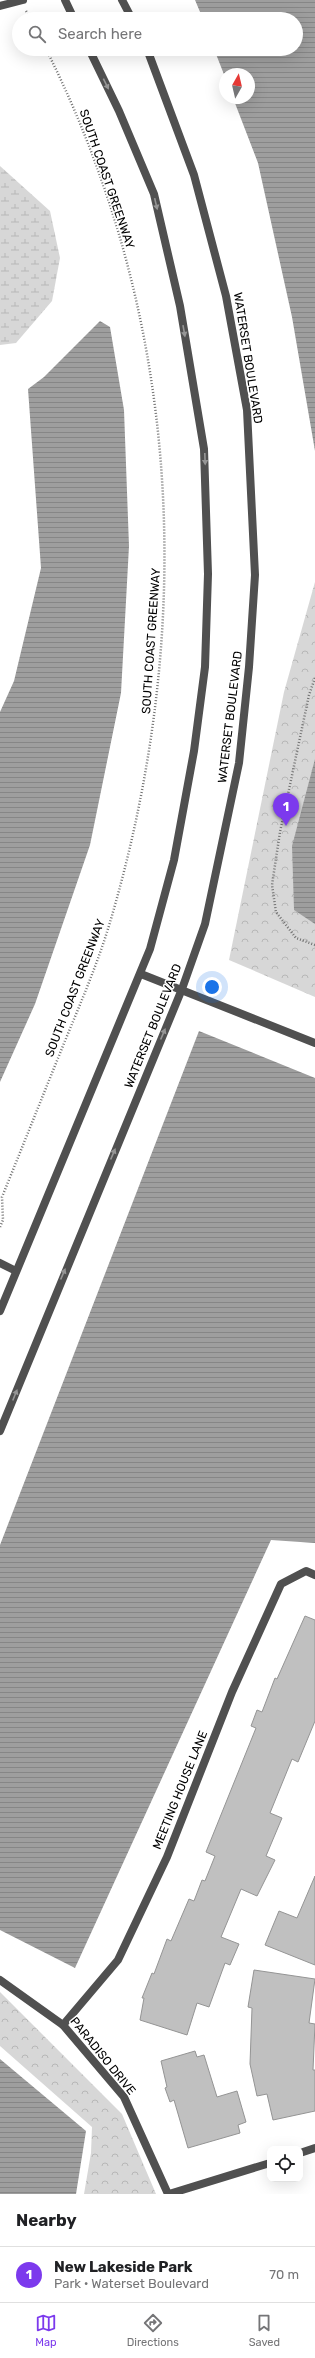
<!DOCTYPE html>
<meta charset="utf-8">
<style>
:root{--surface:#fff;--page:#f2f2f2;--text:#202124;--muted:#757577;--line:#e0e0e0;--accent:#7c3aed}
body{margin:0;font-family:Rubik,sans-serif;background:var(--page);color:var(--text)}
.controls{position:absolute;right:12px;bottom:12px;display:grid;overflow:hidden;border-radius:8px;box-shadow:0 4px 16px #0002}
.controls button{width:36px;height:36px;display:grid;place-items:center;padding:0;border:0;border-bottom:1px solid var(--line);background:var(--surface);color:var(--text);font:20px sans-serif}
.compass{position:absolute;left:219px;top:68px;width:36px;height:36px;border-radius:50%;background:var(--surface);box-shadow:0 4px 16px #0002;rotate:8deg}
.you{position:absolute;left:212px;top:987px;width:14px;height:14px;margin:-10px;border:3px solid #fff;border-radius:50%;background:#1a73e8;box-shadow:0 0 0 6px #1a73e833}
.badge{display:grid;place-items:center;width:26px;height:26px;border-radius:50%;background:var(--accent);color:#fff;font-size:13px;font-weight:700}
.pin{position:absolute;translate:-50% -33px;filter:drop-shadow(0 1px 2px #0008)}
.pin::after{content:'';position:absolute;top:21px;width:14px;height:12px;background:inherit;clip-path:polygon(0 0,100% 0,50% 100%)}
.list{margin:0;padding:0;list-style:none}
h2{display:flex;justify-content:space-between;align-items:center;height:52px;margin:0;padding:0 16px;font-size:17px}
h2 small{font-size:13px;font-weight:400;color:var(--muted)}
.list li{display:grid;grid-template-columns:26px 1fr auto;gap:12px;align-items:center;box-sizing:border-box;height:56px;padding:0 16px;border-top:1px solid var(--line)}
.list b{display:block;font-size:15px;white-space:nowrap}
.list p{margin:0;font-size:13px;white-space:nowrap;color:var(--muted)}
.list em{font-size:13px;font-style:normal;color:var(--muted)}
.icon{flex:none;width:22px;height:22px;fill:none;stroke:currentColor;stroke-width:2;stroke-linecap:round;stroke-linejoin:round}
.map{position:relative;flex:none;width:315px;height:2194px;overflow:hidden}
.search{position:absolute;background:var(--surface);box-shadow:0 4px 16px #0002;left:12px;right:12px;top:12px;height:44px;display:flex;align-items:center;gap:10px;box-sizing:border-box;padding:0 14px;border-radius:22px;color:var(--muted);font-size:15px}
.sheet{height:108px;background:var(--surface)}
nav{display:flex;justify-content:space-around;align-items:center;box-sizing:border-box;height:56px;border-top:1px solid var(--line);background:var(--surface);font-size:11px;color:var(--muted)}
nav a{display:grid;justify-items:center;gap:2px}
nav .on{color:var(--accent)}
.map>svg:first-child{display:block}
.forest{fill:url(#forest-crowns)}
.wetland{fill:url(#wetland-marsh)}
.water{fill:url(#water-rules)}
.building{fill:#c0c0c0;stroke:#949494}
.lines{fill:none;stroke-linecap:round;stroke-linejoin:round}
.path{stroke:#727272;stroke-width:2.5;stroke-dasharray:1 2;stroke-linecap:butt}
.minor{stroke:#505050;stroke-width:8}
.tertiary{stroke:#505050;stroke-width:8}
.oneway{fill:#969696}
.labels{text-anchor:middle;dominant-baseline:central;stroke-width:3;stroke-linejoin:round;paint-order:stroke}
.street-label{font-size:12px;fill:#000;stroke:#fff}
</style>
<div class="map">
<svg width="315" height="2194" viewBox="0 0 315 2194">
<defs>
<pattern id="forest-crowns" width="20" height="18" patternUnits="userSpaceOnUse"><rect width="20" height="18" fill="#d7d7d7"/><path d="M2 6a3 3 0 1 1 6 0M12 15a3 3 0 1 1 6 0" fill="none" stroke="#b7b7b7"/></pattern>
<pattern id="wetland-marsh" width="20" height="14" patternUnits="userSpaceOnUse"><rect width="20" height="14" fill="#d7d7d7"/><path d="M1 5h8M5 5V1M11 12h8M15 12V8" fill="none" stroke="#b7b7b7"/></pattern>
<pattern id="water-rules" width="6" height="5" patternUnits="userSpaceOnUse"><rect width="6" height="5" fill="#9e9e9e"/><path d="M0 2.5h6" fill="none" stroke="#868686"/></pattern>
</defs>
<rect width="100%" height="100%" fill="#fff"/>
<g class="forest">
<path d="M315,582V997L229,960L284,692Z"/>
<path d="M0,1992L122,2114L156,2194H84L91,2153L92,2127L0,2046Z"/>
</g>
<path class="wetland" d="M0,166L50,211L60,258L52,301L16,343L0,345Z"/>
<g class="water">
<path d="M195,0H315V451L292,317L258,163L233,98H249V74H225V77L214,49H296V19H203Z"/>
<path d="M100,321L110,327L124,410L129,546L121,693L90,845L35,1004L0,1082V712L14,681L41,568L28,389L44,377Z"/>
<path d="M315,759V924L294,910L292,846Z"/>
<path d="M199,1031L315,1078V1543L271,1540L75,1968L0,1930V1545Z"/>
<path d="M0,2059L86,2131L76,2194H0Z"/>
</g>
<g class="building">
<path d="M305,1616L315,1620V1721L298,1762L292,1759L270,1813L282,1818L266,1856L275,1860L257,1896L241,1889L221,1937L239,1944L230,1965L225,1963L209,2007L197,2003L187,2035L140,2020L144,1998H142L152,1973L154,1974L167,1939L171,1941L189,1899L194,1901L202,1880L205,1881L215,1856L206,1852L256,1728L251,1726L257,1710L262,1712L275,1678L277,1679Z"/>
<path d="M315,1876V1965L265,1945L279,1911L297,1918Z"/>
<path d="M254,1970L315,1979L309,2023L315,2024L313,2070H315V2111L273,2120L267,2094L257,2096L250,2064L252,2008L248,2007Z"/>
<path d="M195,2051L197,2057L204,2055L217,2097L237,2091L246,2122L238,2125L240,2133L188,2148L174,2100L170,2102L165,2088L167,2087L161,2061Z"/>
</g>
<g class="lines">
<g class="path">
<path d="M26,11L31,19"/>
<path d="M315,678L309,695L280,832L272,885L276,912L296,938L315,945"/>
<path d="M0,1227L3,1220L2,1197C24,1143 45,1090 67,1036C84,995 101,955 113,912C196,623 182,320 46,49"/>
</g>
<g class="minor">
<path d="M0,6L23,0"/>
<path d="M141,974L315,1043"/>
<path d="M0,1263L16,1271"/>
<path d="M0,1980L63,2025L124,2097L168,2194"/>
<path d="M63,2025L118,1960L167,1857L232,1692L281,1584L306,1571L315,1575"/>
<path d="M300,2153L315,2148"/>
<path d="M169,2194L270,2163"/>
</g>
<g class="tertiary">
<path d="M65,0L74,19"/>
<path d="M122,0L132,19"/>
<path d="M0,1311L150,949L174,860L194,751L205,667L208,574L204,449L180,306L154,194L119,111L89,49"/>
<path d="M0,1431L182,989L205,924L239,763L249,667L255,575L247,410L226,296L194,175L147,49"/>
</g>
</g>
<defs><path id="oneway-solid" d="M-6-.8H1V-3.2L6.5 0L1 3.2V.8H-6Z"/></defs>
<g class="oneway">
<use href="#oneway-solid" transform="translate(106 84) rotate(64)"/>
<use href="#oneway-solid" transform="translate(156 204) rotate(77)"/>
<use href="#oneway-solid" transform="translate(184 331) rotate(80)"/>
<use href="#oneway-solid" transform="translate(205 459) rotate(88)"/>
<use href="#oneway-solid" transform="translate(163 1034) rotate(-67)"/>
<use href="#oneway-solid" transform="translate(113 1154) rotate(-67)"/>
<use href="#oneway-solid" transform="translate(63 1274) rotate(-67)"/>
<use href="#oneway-solid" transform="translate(15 1395) rotate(-68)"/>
</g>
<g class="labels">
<g class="street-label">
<text transform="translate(107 179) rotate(71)">SOUTH COAST GREENWAY</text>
<text transform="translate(248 358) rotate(81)">WATERSET BOULEVARD</text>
<text transform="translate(151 641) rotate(-86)">SOUTH COAST GREENWAY</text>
<text transform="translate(230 717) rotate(-83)">WATERSET BOULEVARD</text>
<text transform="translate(75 988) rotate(-69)">SOUTH COAST GREENWAY</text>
<text transform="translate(153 1026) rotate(-68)">WATERSET BOULEVARD</text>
<text transform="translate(180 1790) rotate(-68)">MEETING HOUSE LANE</text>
<text transform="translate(103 2056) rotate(51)">PARADISO DRIVE</text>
</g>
</g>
</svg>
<div class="controls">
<button><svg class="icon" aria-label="locate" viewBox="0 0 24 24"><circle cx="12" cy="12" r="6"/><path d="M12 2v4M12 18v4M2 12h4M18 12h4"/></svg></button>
</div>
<svg class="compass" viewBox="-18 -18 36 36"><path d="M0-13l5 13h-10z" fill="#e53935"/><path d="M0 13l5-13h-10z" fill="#757577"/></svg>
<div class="you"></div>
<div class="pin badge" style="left:286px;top:826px">1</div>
<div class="search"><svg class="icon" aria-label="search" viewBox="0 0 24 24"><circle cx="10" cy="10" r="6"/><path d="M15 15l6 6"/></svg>Search here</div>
</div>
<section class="sheet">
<h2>Nearby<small></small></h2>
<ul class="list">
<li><span class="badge">1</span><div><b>New Lakeside Park</b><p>Park · Waterset Boulevard</p></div><em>70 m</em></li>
</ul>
</section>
<nav>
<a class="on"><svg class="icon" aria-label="map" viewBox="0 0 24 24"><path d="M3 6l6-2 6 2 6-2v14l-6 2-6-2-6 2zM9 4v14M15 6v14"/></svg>Map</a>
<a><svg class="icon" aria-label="directions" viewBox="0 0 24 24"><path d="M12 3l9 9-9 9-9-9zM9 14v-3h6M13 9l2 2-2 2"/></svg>Directions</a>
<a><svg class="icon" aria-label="saved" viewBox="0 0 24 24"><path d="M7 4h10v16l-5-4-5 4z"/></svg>Saved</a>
</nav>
